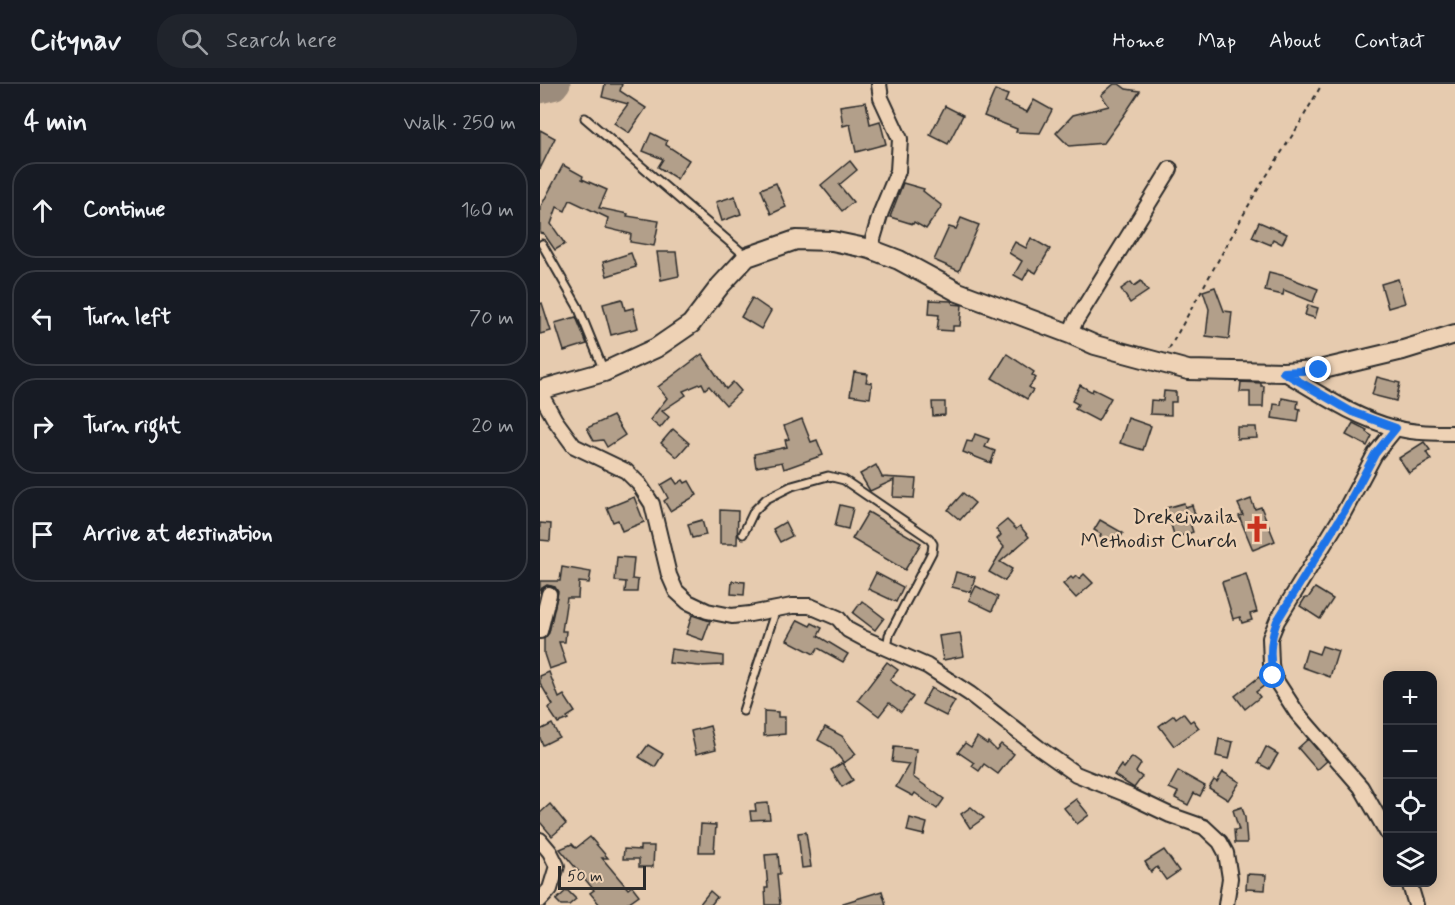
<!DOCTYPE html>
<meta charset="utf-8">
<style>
:root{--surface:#171b24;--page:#20242c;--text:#f1f3f6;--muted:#9ea1a6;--line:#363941}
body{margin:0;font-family:Mynerve,sans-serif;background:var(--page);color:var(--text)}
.controls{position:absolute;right:18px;bottom:18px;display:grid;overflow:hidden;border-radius:12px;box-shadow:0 3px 15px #0003}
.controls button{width:54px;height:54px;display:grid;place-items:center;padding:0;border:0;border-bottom:2px solid var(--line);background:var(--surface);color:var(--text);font:30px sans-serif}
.scale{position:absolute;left:18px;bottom:15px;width:88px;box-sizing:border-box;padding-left:6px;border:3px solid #2b2b2b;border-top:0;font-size:16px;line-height:21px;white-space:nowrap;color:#2b2b2b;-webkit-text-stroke:4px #eed2b5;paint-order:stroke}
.stop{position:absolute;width:18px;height:18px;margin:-14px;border:4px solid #1a73e8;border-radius:50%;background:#fff}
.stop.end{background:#1a73e8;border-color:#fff;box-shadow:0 2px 6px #0008}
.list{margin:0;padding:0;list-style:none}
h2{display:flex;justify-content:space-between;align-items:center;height:78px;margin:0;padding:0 24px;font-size:26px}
h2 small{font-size:20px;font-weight:400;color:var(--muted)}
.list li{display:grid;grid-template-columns:39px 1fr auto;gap:18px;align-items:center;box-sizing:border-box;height:96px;margin:0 12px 12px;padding:0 12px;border:2px solid var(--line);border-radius:24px}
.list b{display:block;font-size:22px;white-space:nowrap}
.list em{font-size:20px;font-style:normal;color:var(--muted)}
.icon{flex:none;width:33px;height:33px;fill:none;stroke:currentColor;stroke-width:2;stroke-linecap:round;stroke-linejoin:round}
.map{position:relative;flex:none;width:915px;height:821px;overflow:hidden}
header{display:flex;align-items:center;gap:36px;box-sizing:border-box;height:84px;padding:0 30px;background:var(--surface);border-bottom:2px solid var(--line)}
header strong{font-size:28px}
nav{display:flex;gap:33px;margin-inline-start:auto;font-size:21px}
.search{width:420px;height:54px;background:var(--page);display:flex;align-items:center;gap:15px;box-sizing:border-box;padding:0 21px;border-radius:24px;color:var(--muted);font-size:22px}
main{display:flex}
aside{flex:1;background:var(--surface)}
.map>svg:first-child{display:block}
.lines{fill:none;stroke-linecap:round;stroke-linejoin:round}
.river{stroke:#9c8c7b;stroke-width:21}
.building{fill:#b29f8a;stroke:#2b2b2b;stroke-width:1.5}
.lane-casing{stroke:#2b2b2b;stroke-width:11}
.street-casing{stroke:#2b2b2b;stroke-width:18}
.secondary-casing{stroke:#2b2b2b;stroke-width:22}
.path{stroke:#2b2b2b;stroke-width:2;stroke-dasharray:4.5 4.5;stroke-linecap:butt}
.lane{stroke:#eed2b5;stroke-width:7}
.street{stroke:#eed2b5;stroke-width:14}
.secondary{stroke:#eed2b5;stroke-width:18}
.route{stroke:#1a73e8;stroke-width:8}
.labels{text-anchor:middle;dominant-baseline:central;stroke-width:5;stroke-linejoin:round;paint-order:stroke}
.poi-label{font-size:21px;fill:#2b2b2b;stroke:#eed2b5;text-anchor:end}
</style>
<header>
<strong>Citynav</strong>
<div class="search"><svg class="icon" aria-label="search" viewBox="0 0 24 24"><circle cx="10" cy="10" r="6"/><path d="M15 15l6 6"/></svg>Search here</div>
<nav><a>Home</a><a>Map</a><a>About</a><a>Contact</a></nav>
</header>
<main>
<aside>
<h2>4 min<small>Walk · 250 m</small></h2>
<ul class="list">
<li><svg class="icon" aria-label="ahead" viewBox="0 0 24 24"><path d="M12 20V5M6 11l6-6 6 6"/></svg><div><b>Continue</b></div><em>160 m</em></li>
<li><svg class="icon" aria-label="left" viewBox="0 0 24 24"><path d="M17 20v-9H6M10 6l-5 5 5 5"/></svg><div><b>Turn left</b></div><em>70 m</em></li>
<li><svg class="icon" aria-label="right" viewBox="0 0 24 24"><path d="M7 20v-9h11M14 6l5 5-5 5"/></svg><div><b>Turn right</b></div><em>20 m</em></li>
<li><svg class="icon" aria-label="arrive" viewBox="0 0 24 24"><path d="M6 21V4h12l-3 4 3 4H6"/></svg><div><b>Arrive at destination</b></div></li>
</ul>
</aside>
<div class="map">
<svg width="915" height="821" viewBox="0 0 915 821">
<rect width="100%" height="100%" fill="#e6cbaf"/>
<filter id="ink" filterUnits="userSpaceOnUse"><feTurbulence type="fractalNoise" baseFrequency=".0167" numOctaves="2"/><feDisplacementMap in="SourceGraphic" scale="12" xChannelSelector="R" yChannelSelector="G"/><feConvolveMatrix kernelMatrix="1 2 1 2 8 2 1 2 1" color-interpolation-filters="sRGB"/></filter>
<g filter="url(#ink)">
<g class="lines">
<path class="river" d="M0,9L16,5L20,0"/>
</g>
<g class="building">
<path d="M65,0H82L80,7L106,24L89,49L74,39L88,20L62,13Z"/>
<path d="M574,0H579L586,5L600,7L584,31L564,59L529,62L516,49L533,31L569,22L561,11Z"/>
<path d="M455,6L468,11L465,18L487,28L494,16L512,26L500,49L476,48L477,45L444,32Z"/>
<path d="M326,18L330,40L340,37L346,60L316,68L310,40L303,42L300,22Z"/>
<path d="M405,22L423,31L408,60L390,51Z"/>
<path d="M0,46L15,54L0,85Z"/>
<path d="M111,49L127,57L126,61L149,76L137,95L118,83L123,75L103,67Z"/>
<path d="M310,77L317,86L299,101L313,118L302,127L281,101Z"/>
<path d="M23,81L43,92L42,95L67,106L59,124L88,130L87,132L119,137L114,162L90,158L91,150L66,144L68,134L30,116L25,127L17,123L11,140L25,160L15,166L4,150L0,149V124Z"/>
<path d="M236,99L246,123L231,130L221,105Z"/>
<path d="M363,99L384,105L383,107L402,122L386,145L374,138L373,140L350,133Z"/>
<path d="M195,112L201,130L182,137L176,118Z"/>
<path d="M421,134L439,141L419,187L394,176L409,143L416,145Z"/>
<path d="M719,138L747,150L742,160L733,155L731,161L712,153Z"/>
<path d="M491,154L510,165L496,189L489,185L483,196L474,191L482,177L469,169L475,158L486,164Z"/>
<path d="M117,168H136L139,192L121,196Z"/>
<path d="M91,169L96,183L67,192L63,178Z"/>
<path d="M729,188L745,192L778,205L773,218L744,206L743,211L725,207Z"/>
<path d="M858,195L865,219L848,224L841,200Z"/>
<path d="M601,197L608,207L590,219L581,205L591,198L594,202Z"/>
<path d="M675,203L684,227L692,228L689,255L666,252L669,225L663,207Z"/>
<path d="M212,214L231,227L221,245L201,233Z"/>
<path d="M82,215L85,226L93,224L98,244L71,251L63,220Z"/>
<path d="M390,216L411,217L413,220L422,221L420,242H413V247L397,246L399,231L389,230Z"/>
<path d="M2,219L11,247L0,250V220Z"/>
<path d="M768,221L778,224L775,234L765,231Z"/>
<path d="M36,233L47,260L24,267L15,239Z"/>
<path d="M162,270L186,305L193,298L201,307L186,321L169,302L165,305L162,299L143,307L146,311L122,327L129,333L120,344L110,336L127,314L118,303Z"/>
<path d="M467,270L494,288L492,291L496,294L489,303L493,306L487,315L452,294Z"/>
<path d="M314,288L328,290L326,298L332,299L330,314L310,311Z"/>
<path d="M837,293L860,299L856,317L832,311Z"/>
<path d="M701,298L721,299V302H724L723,323H710V308H700Z"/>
<path d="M540,301L552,308L553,305L571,314L558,337L535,325L538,320L532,317Z"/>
<path d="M624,307L636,308V318H631V331L610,330L611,316L623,317Z"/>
<path d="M742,314L758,317L757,324L760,325L758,338L732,334L734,320L741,321Z"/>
<path d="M392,318H405V331L393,332Z"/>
<path d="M73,332L85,351L67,363L63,356L54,357L47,344Z"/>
<path d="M588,334L611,342L603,366L580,359Z"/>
<path d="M262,335L271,358L277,356L283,371L244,385L242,378L216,383L214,370L247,363L245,356L249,355L244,342Z"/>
<path d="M813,339L827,346L826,348L832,352L827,362L806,351Z"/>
<path d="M697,343H716L717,354L697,355Z"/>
<path d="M133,345L149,359L137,373L121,359Z"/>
<path d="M435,350L449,355L445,363L455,367L451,379L423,368L427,357L432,358Z"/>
<path d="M884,358L890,366L886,368L891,376L869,389L859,374Z"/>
<path d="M336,381L342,393L376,395L374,414L353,413L354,396L330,407L320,390Z"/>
<path d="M133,394L137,400L143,396L145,399L149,397L157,411L130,427L124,417L128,414L121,401Z"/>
<path d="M423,409L435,419L420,436L408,426Z"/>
<path d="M94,413L104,438L82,447L78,436L73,438L67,424Z"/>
<path d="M711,415L715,425L721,423L735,457L713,466L699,432L703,431L698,420Z"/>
<path d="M644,419L645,423L652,421L656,434L649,436L653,448L635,454L626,424Z"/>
<path d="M300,421L313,424L308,445L295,442Z"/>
<path d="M180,426L198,427L197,460H180Z"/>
<path d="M328,428L381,459L365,486L312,455Z"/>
<path d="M162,436L166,451L152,454L148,440Z"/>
<path d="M467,436L476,445L480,442L489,453L460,478L472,485L465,497L449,488L464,463L457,455L461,451L456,445Z"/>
<path d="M560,436L583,449L576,463L560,453L561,450L554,446Z"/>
<path d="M245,438L252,452L240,458L233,445Z"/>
<path d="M0,439L11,440L10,457L0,456Z"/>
<path d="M77,473L94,474L92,495L98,496L97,508H85L86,498L75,497Z"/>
<path d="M22,483L51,488L49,499L39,498L38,514H27L22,547H26L25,558H19L26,579L9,585L4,570V555L9,549L18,508L15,503L7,501L2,504L0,509V497H20Z"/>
<path d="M416,488L435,493L431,508L412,503Z"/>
<path d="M336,489L363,503L356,518L328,505Z"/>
<path d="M544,490L553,499L536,514L523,500L531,493L533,495L536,492L539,495Z"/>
<path d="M706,490L717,528L710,530L712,536L702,539L700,533L693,535L682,498Z"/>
<path d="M192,497L205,498L204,511L191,510Z"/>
<path d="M436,502L458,513L452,527L429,516Z"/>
<path d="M775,504L793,515L780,535L760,522L765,514H768Z"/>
<path d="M322,517L344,534L335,546L313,529Z"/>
<path d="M152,531L170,537L163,556L146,550Z"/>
<path d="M258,536L270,542L272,539L282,544L278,552L308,570L303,578L278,564L274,570L247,556Z"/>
<path d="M420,549L424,572L403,576L399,552Z"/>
<path d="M782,562L798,567L790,593L762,583L767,566L779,570Z"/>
<path d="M131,565L183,572V581L159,582L129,579Z"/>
<path d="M347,578L358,586L350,596L373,613L361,628L349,619L339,632L318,616Z"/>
<path d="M9,588L19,614L24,611L35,628L27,633L28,635L18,639L8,624L13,621L0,599V592Z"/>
<path d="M719,593L725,601L716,608L720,613L705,625L695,612Z"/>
<path d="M391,604L415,617L406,632L382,620Z"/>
<path d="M224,627L238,628V633H245V650L224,652Z"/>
<path d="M643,629L650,638L653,636L659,644L634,662L619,642L634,631L636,634Z"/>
<path d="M12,640L19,653L3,661L0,654V646Z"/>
<path d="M170,642L176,665L156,670L151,647Z"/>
<path d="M285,643L302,652L316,670L304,679L291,663L278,656Z"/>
<path d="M437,653L447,660L448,658L456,666L461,660L474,670L458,690L444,680L439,687L432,682L434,679L418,668L425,659L431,663Z"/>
<path d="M679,655L693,658L689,675L676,672Z"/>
<path d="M768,655L787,677L777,686L758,664Z"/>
<path d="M108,661L123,670L115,683L99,673Z"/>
<path d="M354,663L376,665L373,693L404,715L397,725L375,709L373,712L356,703L369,680L352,678Z"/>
<path d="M726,663L738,670L729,685L718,679Z"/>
<path d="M592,673L601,680L596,688L602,693L594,704L574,691L581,681L584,684Z"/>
<path d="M302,679L313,696L302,703L291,686Z"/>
<path d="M638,687L665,702L660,712L654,709L648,721L635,714L638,708L629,704Z"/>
<path d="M683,688L700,698L688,716L669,704L674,696L677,698Z"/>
<path d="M536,715L549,731L537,740L524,724Z"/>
<path d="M228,719L230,735L211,736L210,727H216L215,720Z"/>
<path d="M10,720L26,740L12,752L0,738V729Z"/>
<path d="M431,723L444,734L430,744L421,730Z"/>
<path d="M702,723L705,733L707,759H695L694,746H699L693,726Z"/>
<path d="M370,734L387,739L384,751L367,747Z"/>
<path d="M161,740L176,741L174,768H159Z"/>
<path d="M266,748L271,783L262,784L258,749Z"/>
<path d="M50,753L68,774H62L88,805L92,802L99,811L85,821H60L50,809L54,806L20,765L32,760L36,764Z"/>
<path d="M100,762H114L113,783H99V775H83L84,765L100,766Z"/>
<path d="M624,766L639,787L626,796L617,783L611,788L605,778Z"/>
<path d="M238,770L240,790H237L240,821H226L225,804H228L225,771Z"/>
<path d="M707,790L726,791L725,806L706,805Z"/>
<path d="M27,806L36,815L29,821H21L16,816Z"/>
<path d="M170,807L177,813L171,821H159Z"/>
<path d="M342,807L346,821H303V819Z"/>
</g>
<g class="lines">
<defs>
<g id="lane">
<path d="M45,34L207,173"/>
<path d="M2,160L38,223L64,287"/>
<path d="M203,450L214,427L226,415L252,402L288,392L304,396L389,454L393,460L392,468L349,551L347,565"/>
<path d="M203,627L234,531V524"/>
</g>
<g id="street">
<path d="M330,165L341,128L358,87L360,55L341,14L339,0"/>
<path d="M530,250L535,238L630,85"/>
<path d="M743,288C779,309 815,334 855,344C875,349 895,349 915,349"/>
<path d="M0,309L15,336L34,362L86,387L99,400L112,420L129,491L136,507L148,518L167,527L192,532L210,530L252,522H270L298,534L308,546L323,554L387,582L430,610L499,664L536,690L588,711L630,731L664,743L680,758L686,769L690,794L686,821"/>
<path d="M0,547L9,510"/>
<path d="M848,750L821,703L757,629L733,592L731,580L730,554L737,537L804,428L835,370L856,344"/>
<path d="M0,756L10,768L17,782L10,805L0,816"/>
<path d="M869,798L876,821"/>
</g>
<path id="secondary" d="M0,306L64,288L116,264L151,240L180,202L207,173L256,156L292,157L330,165L359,176L418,208L530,250L555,261L648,286L743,288L779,286L863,266L915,250"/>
</defs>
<use href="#lane" class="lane-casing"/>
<use href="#street" class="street-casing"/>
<use href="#secondary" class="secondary-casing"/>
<path class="path" d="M629,265L715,110L757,44L782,0"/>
<use href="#lane" class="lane"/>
<use href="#street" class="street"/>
<use href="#secondary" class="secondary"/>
</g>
</g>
<g class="lines" filter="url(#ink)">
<path class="route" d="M733,592C729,572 730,556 737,537L804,428L835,370L856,344L812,328L743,288L779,286"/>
</g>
<defs>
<symbol id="church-bare" viewBox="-9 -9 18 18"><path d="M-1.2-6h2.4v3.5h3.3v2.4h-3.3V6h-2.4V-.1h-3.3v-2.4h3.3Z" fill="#c8321e" stroke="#eed2b5" stroke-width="2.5" paint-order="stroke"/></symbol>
</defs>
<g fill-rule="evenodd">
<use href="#church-bare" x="698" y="426" width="38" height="38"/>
</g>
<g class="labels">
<g class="poi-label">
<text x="697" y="433">Drekeiwaila<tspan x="697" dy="24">Methodist Church</tspan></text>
</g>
</g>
</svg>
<div class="controls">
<button>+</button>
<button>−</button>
<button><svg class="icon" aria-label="locate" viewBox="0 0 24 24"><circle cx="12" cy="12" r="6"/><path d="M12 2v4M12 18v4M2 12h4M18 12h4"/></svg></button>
<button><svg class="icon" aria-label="layers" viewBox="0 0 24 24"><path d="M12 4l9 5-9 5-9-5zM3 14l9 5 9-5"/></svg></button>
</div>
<div class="scale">50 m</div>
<div class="stop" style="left:733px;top:592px"></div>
<div class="stop end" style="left:779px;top:286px"></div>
</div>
</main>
